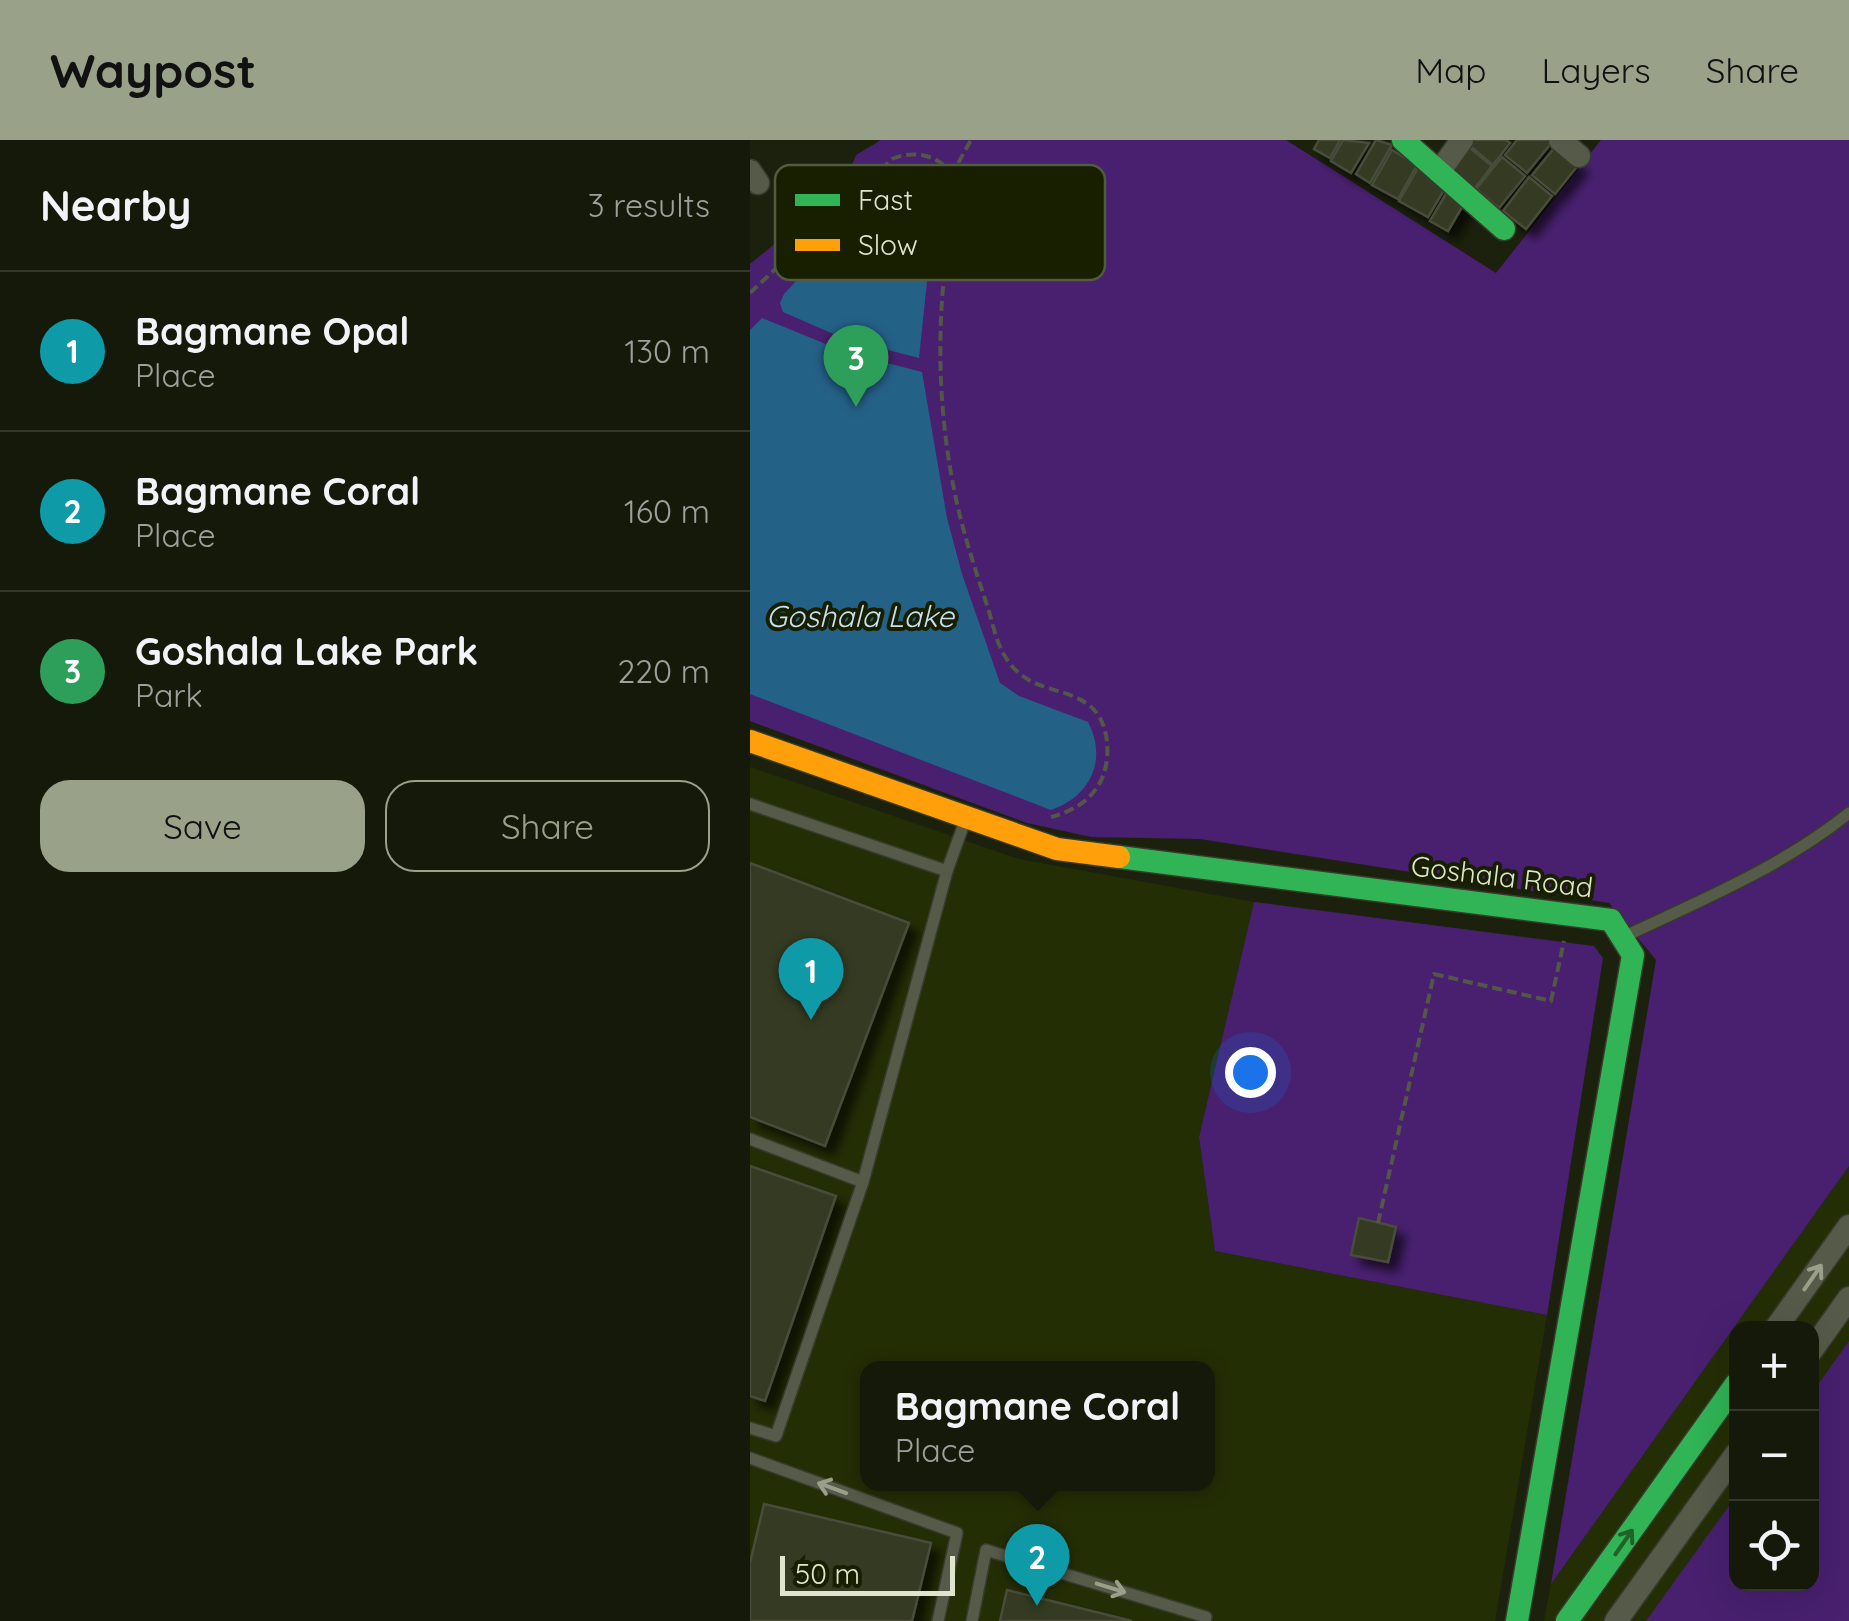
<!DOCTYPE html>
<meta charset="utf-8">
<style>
:root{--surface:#15190a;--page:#222618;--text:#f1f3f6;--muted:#9da09c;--line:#34382b;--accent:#99a189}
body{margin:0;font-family:Quicksand,sans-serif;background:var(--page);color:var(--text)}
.controls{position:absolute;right:30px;bottom:30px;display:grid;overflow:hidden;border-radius:20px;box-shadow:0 10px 40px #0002}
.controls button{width:90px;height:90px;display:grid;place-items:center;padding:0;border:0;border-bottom:2px solid var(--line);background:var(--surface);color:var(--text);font:50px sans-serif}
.scale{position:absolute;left:30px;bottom:25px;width:175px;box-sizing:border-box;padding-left:10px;border:5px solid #dde6cc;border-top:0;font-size:28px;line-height:35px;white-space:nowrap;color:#dde6cc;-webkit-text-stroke:8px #171f00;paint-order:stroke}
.you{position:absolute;left:500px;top:932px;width:35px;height:35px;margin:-25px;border:8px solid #fff;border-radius:50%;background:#1a73e8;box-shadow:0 0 0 15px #1a73e833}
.badge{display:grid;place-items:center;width:65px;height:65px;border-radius:50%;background:var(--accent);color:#fff;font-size:32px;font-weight:700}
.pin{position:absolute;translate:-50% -82px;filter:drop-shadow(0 2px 5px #0008)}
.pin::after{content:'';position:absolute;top:52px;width:35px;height:30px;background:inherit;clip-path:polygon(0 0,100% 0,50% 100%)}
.popup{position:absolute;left:110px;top:1221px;width:355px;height:130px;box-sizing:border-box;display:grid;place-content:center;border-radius:20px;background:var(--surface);filter:drop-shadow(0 2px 8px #0005);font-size:32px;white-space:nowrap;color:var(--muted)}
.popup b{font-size:38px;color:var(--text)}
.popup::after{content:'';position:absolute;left:50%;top:100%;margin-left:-20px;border:20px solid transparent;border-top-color:var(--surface)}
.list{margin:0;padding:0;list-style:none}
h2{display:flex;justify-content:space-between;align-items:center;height:130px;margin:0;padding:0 40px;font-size:42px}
h2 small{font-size:32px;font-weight:400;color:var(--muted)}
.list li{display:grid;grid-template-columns:65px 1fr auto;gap:30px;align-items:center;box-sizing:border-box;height:160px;padding:0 40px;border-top:2px solid var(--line)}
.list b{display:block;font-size:38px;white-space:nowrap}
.list p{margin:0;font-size:32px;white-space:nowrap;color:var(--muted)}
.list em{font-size:32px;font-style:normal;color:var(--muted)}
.actions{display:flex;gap:20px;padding:30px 40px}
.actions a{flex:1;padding:22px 0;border:2px solid var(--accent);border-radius:30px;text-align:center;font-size:35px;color:var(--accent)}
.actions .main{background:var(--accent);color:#111}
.icon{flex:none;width:55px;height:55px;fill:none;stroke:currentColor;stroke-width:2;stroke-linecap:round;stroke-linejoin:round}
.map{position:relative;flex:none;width:1099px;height:1481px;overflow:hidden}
header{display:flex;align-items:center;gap:60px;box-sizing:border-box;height:140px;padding:0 50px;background:var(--accent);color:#111}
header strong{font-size:48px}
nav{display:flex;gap:55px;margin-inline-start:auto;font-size:35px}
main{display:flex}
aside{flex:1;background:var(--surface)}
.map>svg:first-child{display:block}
.built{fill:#242e05;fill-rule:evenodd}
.green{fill:#48206f}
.water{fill:#246187}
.building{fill:#343a23;stroke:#484c3b;stroke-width:2.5;filter:url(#shadow)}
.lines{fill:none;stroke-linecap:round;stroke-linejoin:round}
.lane-casing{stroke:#373b2c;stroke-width:14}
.street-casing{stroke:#373b2c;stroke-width:25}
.fast-casing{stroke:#373b2c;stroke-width:25}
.slow-casing{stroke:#373b2c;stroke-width:25}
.path{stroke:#525748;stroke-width:4;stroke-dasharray:10 5;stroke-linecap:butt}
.lane{stroke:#555a49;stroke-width:11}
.street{stroke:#555a49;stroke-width:22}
.fast{stroke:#30b455;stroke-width:22}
.slow{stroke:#ff9f0a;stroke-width:22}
.oneway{stroke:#99a08a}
.oneway2{stroke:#226226}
.labels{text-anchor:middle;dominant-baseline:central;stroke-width:8;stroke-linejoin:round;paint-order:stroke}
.street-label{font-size:28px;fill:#dde6cc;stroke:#171f00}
.water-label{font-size:30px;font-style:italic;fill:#c6dff3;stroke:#171f00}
.key{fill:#171f00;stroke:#525b3d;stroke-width:2.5}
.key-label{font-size:28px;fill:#dde6cc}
</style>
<header>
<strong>Waypost</strong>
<nav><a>Map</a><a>Layers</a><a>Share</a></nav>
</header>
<main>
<aside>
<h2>Nearby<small>3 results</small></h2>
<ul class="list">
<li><span class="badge" style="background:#0f9aa8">1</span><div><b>Bagmane Opal</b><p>Place</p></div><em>130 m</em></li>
<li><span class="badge" style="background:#0f9aa8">2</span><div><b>Bagmane Coral</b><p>Place</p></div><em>160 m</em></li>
<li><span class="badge" style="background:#2e9e5b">3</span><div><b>Goshala Lake Park</b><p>Park</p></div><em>220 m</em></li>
</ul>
<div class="actions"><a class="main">Save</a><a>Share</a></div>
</aside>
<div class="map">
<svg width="1099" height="1481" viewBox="0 0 1099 1481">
<defs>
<filter id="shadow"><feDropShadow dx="9" dy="9" stdDeviation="5" flood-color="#0009"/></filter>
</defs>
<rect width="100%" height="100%" fill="#1c210d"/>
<g class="built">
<path d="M0,627L269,719L504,762L449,997L465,1111L797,1175L745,1481H0ZM117,1228H457V1344H117Z"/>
<path d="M1099,1026V1481H794L801,1444ZM986,1188H1062V1444H986Z"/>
</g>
<g class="green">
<path d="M131,0H536L746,133L851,0H1099V1026L801,1444L906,820L859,763L450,699L341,697L277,683L0,581V124L93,48L106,15Z"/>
<path d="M504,762L844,806L853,818L797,1175L465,1111L449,997Z"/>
<path d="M1099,1201V1481H896L986,1356V1444H1062V1253Z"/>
</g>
<g class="water">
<path d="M163,36L181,41L192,54L178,132L169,218L95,199L33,172L30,163L34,154C61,126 128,44 163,36Z"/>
<path d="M12,178L98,213L172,232L197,378L212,434L250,543L269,556L338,582C358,620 340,657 301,670L0,554V190Z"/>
</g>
<g class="building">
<path d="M569,0H590L580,18L564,9Z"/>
<path d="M593,0L619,3L601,33L581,21Z"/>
<path d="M626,0L642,5L620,43L606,34Z"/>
<path d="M722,0H756L760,3L743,25L719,5Z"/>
<path d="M767,0H801L803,1L777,33L755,15Z"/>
<path d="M806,6L829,24L805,54L782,35Z"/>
<path d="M720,8L742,26L725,48L703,30Z"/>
<path d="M642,10L667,25L648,59L622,45Z"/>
<path d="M752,17L775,36L749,68L726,49Z"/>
<path d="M668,28L697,45L678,77L649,61Z"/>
<path d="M779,37L802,56L776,89L753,71Z"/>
<path d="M697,52L715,62L698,91L680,81Z"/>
<path d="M0,723L159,783L75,1006L0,977Z"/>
<path d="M0,1026L86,1056L15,1261L0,1256Z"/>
<path d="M609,1078L646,1087L638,1122L601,1115Z"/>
<path d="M14,1364L181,1403L162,1481H0V1423Z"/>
<path d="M257,1450L382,1481H250Z"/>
</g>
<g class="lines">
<defs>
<g id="lane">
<path d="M0,664L197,731L113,1042"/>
<path d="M197,731L216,678"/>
<path d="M873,797C950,761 1032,727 1099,673"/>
<path d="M0,999L113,1042L26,1296L0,1288"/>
<path d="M0,1318L207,1393L188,1481"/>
<path d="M222,1481L236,1410L456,1477L455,1481"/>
</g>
<g id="street">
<path d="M810,0L829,16"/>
<path d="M0,31L8,43"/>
<path d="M689,32L712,0"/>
<path d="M1026,1188L1099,1086"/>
<path d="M1062,1210L1099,1158"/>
<path d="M866,1481L986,1314"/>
</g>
<g id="fast">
<path d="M653,0L754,89"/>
<path d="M369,717L861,780L883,815L767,1481"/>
<path d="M817,1481L986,1244"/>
</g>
<path id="slow" d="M0,601L307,709L369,717"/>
</defs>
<use href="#lane" class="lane-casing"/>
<use href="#street" class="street-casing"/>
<use href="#fast" class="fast-casing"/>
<use href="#slow" class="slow-casing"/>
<g class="path">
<path d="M201,36L221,0"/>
<path d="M0,153L142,19C165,9 195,15 204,42C212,68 195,118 193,147C187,218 191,289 206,359C214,396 226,432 238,468C243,484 246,503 256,518C279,554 314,545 340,566C359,581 361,615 353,636C344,659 324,671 301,677"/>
<path d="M628,1083L684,834L801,861L814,801"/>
</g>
<use href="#lane" class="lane"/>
<use href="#street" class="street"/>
<use href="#fast" class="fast"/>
<use href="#slow" class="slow"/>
</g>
<defs><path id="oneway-shaft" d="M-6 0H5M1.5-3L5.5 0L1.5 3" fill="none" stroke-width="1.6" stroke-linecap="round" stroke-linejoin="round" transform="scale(2.5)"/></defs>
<g class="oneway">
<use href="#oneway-shaft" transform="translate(1063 1137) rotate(-55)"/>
<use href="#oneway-shaft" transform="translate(82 1348) rotate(-160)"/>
<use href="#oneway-shaft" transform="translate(361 1448) rotate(17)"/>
</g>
<use class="oneway2" href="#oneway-shaft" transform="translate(874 1402) rotate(-55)"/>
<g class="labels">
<g class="street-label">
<text transform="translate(752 736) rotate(7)">Goshala Road</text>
</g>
<g class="water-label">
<text x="110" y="476">Goshala Lake</text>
</g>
</g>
<rect x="25" y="25" width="330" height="115" rx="15" class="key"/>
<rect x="45" y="54" width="45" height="12" fill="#30b455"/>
<rect x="45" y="99" width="45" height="12" fill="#ff9f0a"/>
<g class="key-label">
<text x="108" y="70">Fast</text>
<text x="108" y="115">Slow</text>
</g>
</svg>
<div class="controls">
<button>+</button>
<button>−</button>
<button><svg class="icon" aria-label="locate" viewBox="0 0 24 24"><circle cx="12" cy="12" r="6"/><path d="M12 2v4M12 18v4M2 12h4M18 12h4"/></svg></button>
</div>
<div class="scale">50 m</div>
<div class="you"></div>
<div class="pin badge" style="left:61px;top:880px;background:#0f9aa8">1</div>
<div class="pin badge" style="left:287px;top:1466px;background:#0f9aa8">2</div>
<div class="popup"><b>Bagmane Coral</b>Place</div>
<div class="pin badge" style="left:106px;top:267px;background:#2e9e5b">3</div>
</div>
</main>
